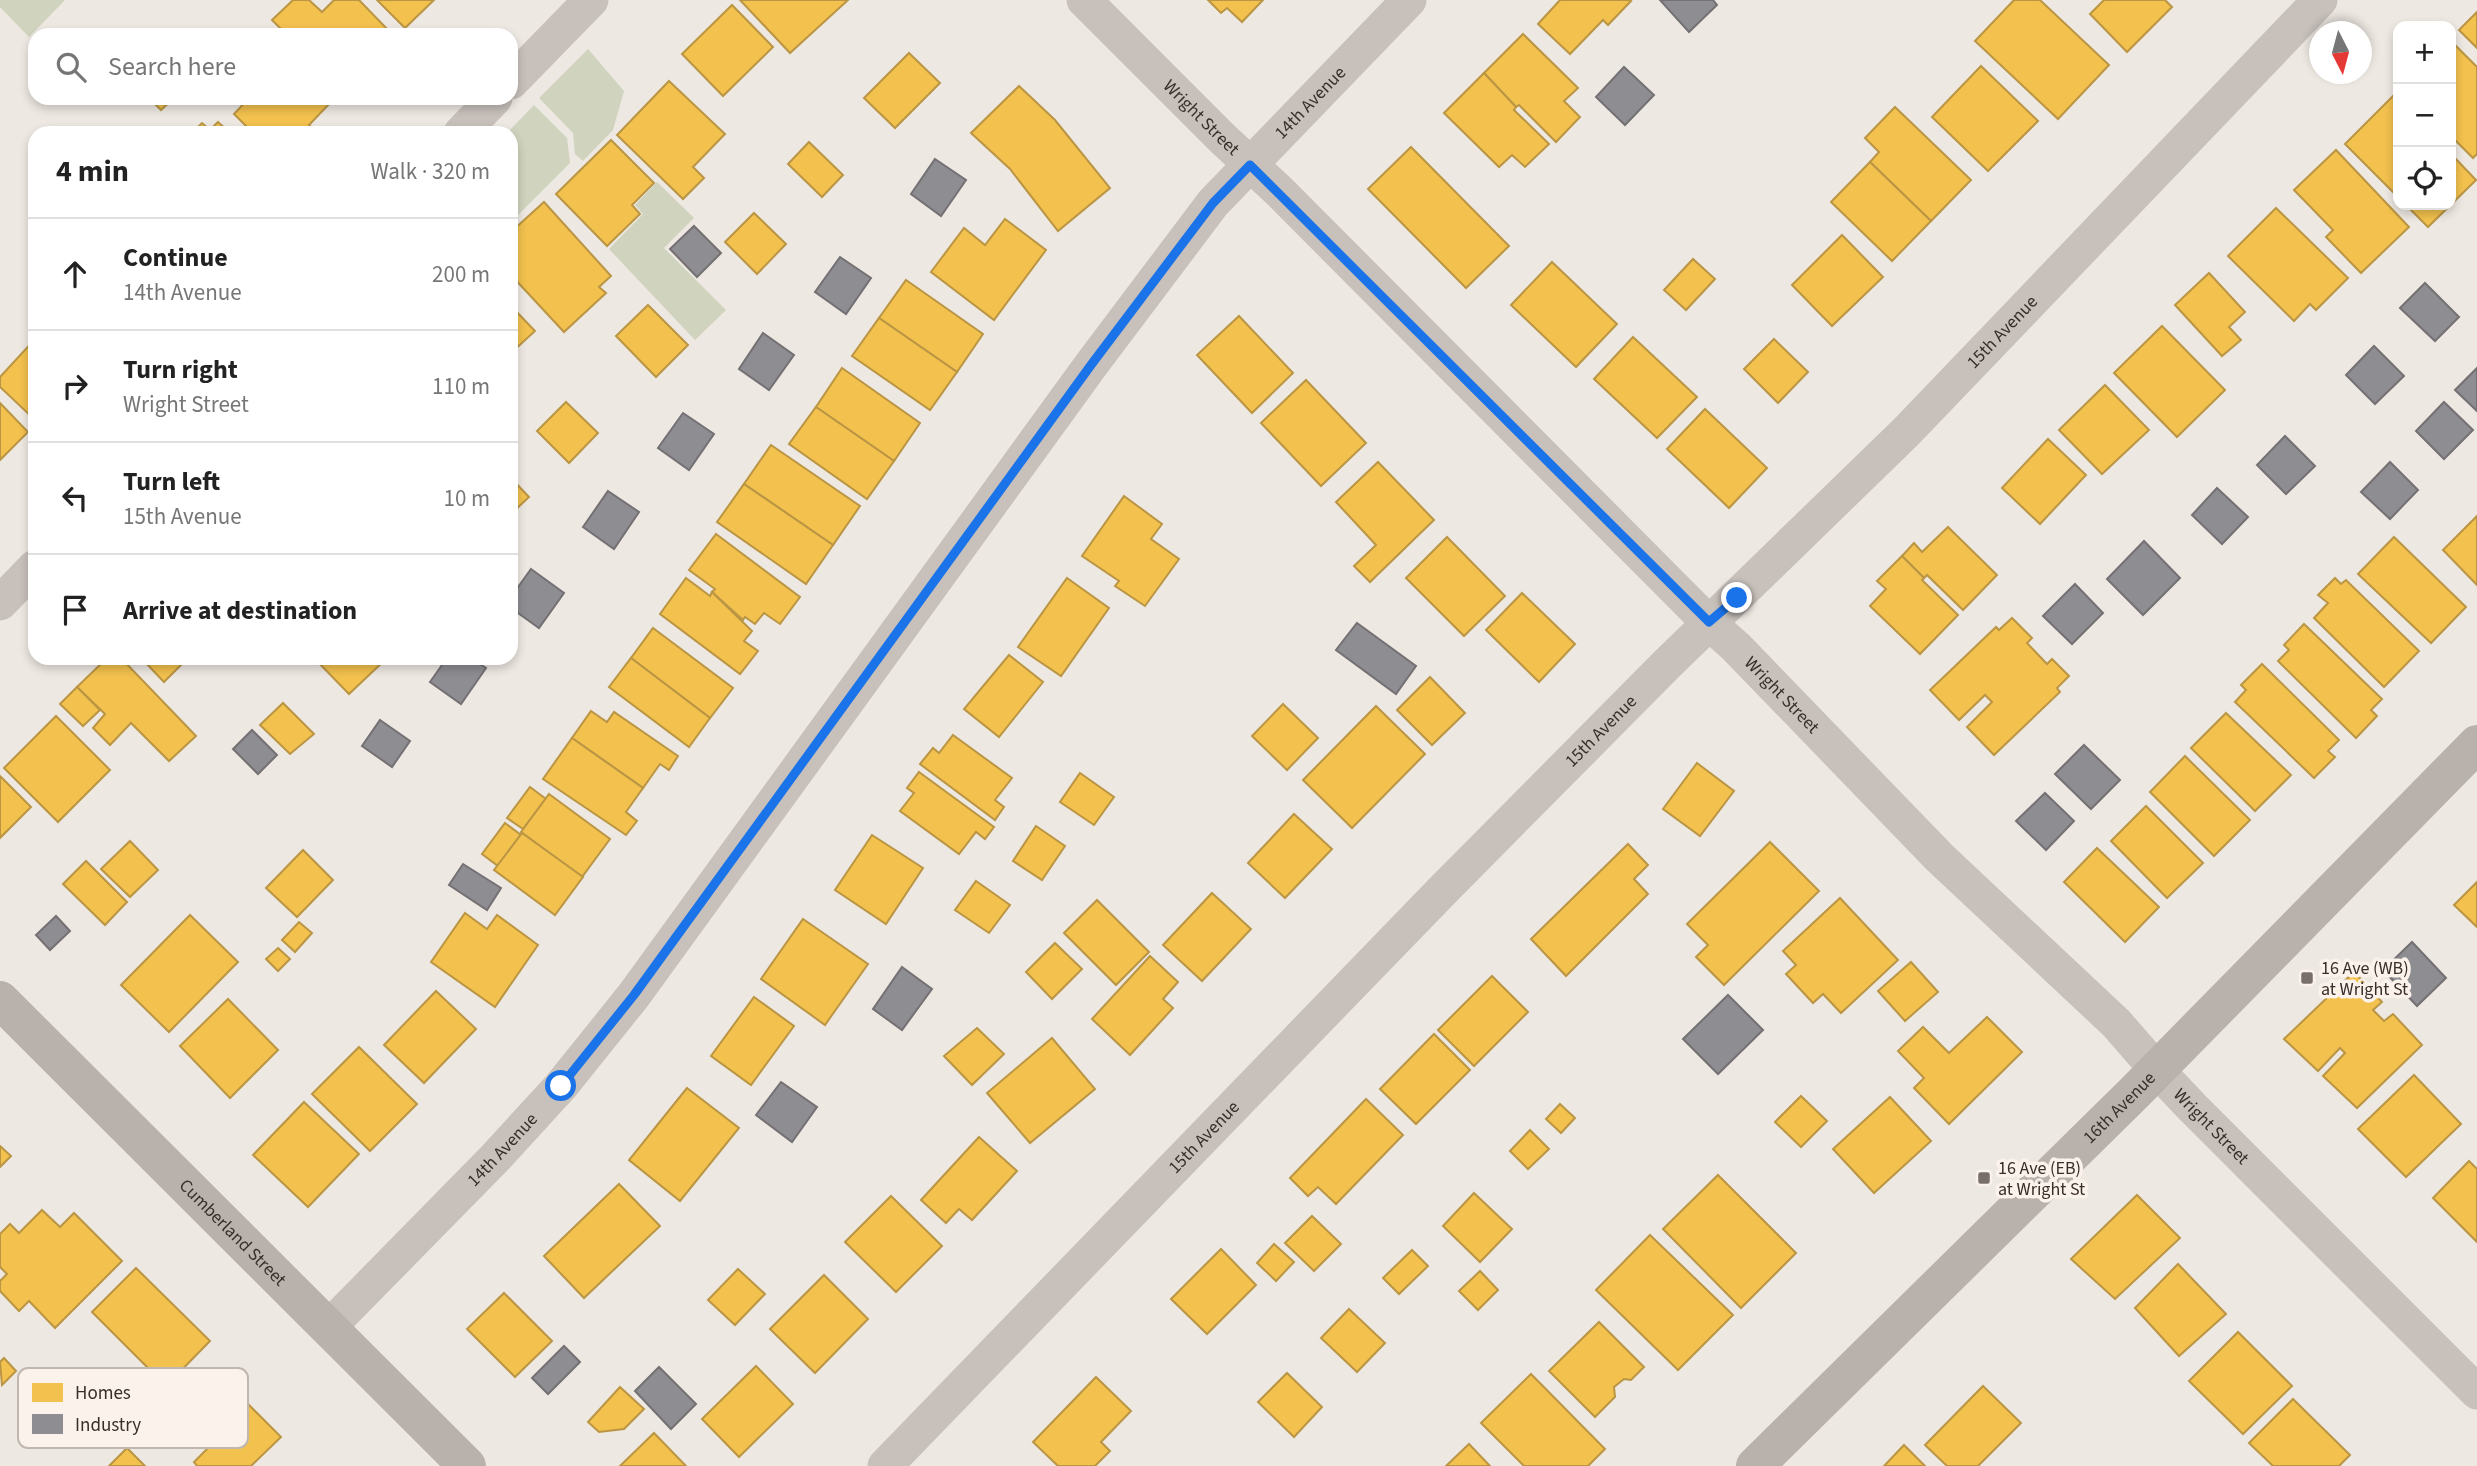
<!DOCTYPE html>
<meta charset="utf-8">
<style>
:root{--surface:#fff;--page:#f2f2f2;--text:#222;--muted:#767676;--line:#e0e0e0}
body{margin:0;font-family:"Source Sans 3",sans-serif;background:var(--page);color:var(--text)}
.controls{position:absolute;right:21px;top:21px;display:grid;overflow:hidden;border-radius:14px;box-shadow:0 4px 10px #0003}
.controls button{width:63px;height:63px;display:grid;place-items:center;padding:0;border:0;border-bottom:2px solid var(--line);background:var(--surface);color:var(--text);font:35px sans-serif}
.compass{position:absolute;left:2309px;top:21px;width:63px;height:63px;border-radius:50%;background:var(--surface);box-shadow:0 4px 10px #0003;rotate:174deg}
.stop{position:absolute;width:21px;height:21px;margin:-16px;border:5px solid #1a73e8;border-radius:50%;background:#fff}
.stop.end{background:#1a73e8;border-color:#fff;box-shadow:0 2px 7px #0008}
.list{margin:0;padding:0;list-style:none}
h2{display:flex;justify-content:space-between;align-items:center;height:91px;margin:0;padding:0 28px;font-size:30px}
h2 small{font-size:23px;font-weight:400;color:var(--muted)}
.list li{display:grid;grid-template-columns:46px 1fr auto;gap:21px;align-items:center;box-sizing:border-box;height:112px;padding:0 28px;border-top:2px solid var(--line)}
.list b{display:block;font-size:26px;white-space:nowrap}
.list p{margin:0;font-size:23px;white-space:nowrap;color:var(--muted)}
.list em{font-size:23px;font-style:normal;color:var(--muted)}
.icon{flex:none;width:38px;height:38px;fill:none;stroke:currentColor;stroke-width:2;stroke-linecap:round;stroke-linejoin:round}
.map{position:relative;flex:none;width:2477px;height:1466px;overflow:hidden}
.search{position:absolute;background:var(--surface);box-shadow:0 4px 10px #0003;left:28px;top:28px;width:490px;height:77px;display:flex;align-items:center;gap:18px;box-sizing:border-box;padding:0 24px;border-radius:21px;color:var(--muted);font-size:26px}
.panel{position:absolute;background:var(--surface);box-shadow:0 4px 10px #0003;left:28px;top:126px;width:490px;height:539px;border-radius:21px}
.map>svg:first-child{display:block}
.green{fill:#d0d3bd}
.homes{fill:#f2c14e;stroke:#ba9543;stroke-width:2}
.industry{fill:#8d8d92;stroke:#747073;stroke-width:2}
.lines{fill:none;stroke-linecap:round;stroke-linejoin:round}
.street{stroke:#c7c0bb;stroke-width:35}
.secondary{stroke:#b8b1ac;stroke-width:38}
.route{stroke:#1a73e8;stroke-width:9}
.poi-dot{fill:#786f6a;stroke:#faf2eb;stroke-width:2.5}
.labels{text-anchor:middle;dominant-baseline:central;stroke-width:7;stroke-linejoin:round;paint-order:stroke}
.street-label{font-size:18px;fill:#382e2a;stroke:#faf2eb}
.poi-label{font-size:18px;fill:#382e2a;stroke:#faf2eb;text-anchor:start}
.key{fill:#faf2eb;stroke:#c0b7b1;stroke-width:2}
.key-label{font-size:19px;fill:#382e2a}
</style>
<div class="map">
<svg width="2477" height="1466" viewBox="0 0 2477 1466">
<rect width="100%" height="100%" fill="#eee8e2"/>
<g class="green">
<path d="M0,0H65L29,37L0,7Z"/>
<path d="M588,49L624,91L613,130L583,161L575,154L573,133L539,98Z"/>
<path d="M534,105L567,138L570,163L517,216L511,210V133H507Z"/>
<path d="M657,182L694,218L664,248L726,310L695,340L609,249L643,214L635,205Z"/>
</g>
<g class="homes">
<path d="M293,0H309L322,12L334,0H359L393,35H287L272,20Z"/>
<path d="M377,0H434L405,28Z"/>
<path d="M740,0H848L790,53Z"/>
<path d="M1208,0H1263L1242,22L1227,8L1221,13Z"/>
<path d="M1560,0H1629L1631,1L1608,25L1603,20L1570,54L1538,24Z"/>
<path d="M2014,0H2040L2109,65L2058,119L1975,41Z"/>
<path d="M2104,0H2165L2172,7L2127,52L2090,14Z"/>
<path d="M732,5L773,47L723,96L682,54Z"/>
<path d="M2477,12V48L2459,30Z"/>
<path d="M1523,34L1578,88L1564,101L1580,117L1556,142L1519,105L1516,107L1484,73Z"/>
<path d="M2451,41L2477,67V154L2473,158L2451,136Z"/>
<path d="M909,53L940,83L895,128L864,98Z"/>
<path d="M1981,66L2038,121L1988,171L1932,117Z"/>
<path d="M1484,73L1516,107L1514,110L1549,144L1525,167L1512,155L1499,167L1444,113Z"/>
<path d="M669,81L725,134L693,167L704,178L683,199L617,135Z"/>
<path d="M1019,86L1055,120L1110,188L1058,231L1010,169L971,133Z"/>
<path d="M2393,96L2398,102V197L2345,144Z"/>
<path d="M149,98H174L161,110Z"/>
<path d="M249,98H327L331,102L309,125L317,133H253L234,114Z"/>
<path d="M1895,107L1971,180L1931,221L1870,162L1879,152L1865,138Z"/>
<path d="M218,122L230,133H192L202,123L210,130Z"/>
<path d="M611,140L654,183L632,205L640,214L607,246L556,194Z"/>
<path d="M809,142L843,175L822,197L788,164Z"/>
<path d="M1411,147L1509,246L1466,288L1368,189Z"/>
<path d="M2336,150L2409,227L2361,273L2326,237L2333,230L2294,190Z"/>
<path d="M2451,154L2476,180L2428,227L2406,205H2451Z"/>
<path d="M1870,162L1931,221L1892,261L1831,202Z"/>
<path d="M544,202L611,276L599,287L606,293L564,332L511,275V246L514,243L511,239V232Z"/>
<path d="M2276,208L2348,278L2316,310L2310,304L2294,321L2228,256Z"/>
<path d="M754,213L786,244L757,274L725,242Z"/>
<path d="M1005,219L1046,250L994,320L931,272L964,228L985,245Z"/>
<path d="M1842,235L1883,277L1832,326L1792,285Z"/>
<path d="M1693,259L1715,279L1686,310L1664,290Z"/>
<path d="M1552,262L1617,324L1576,367L1511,305Z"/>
<path d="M2209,273L2245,312L2229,327L2241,340L2222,356L2175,305Z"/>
<path d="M906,280L983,334L957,372L879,318Z"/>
<path d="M648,305L688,345L656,377L616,336Z"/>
<path d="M511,306L535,331L511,353Z"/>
<path d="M1239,316L1293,373L1252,413L1197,355Z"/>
<path d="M879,318L957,372L930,410L852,356Z"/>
<path d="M2162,326L2225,390L2177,437L2114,373Z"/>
<path d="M1633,337L1697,397L1657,438L1594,379Z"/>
<path d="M35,339V420L0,387V377Z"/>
<path d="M1774,339L1808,372L1778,403L1744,369Z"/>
<path d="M842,368L920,423L894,461L816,407Z"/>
<path d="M1306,380L1366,443L1321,486L1261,423Z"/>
<path d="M2105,385L2149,430L2102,474L2059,430Z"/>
<path d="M566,402L598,433L569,463L537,431Z"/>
<path d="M0,403L28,432L0,460Z"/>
<path d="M816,407L894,461L867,499L789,444Z"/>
<path d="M1705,409L1767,468L1729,508L1667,449Z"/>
<path d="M2048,439L2086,475L2040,524L2002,488Z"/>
<path d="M771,445L860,506L833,545L744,484Z"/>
<path d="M1378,462L1434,520L1370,582L1354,566L1376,545L1336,502Z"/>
<path d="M511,478L529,497L511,514Z"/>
<path d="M744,484L833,545L806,584L717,522Z"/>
<path d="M1124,496L1162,524L1151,539L1179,559L1145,606L1115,586L1119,581L1082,556Z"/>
<path d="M2477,516V585L2443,550Z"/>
<path d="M1948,527L1997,575L1963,610L1927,575L1924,578L1902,556L1914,543L1922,552Z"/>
<path d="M716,534L800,597L780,624L764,613L755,624L745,617L743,620L712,592L715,589L689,570Z"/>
<path d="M1447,537L1505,596L1464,636L1406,578Z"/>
<path d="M2394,537L2466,607L2431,643L2358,574Z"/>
<path d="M1902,556L1924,578L1922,580L1958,615L1920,654L1870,606L1886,589L1877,581Z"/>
<path d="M686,578L710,596L712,592L752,631L744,641L758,651L740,674L660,614Z"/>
<path d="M1067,578L1109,608L1061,676L1018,647Z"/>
<path d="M2335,578L2341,584L2346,580L2419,651L2384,687L2314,618L2328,603L2318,595Z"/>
<path d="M1522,593L1575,644L1539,682L1486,630Z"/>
<path d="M2012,618L2032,638L2027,643L2047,664L2052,659L2069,676L2057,688L2060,692L1994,755L1967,727L1992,702L1985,695L1959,720L1930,690L1996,627L1999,630Z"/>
<path d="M2304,624L2382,699L2371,710L2377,716L2356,738L2278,661L2289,650L2284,645Z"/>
<path d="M653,628L733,688L710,718L631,658Z"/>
<path d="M1009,655L1043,682L999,737L964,709Z"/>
<path d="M107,658H121L196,736L169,761L131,723L110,745L93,728L105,714L77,687Z"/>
<path d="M141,658H188L164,682Z"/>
<path d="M314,658H383L385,660L349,694Z"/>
<path d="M631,658L710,718L689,747L609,687Z"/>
<path d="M2262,664L2339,740L2328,751L2335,757L2314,778L2235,702L2246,690L2241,685Z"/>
<path d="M1430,677L1465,713L1432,745L1397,710Z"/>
<path d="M77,687L100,710L83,726L60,704Z"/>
<path d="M283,703L314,734L290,754L260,725Z"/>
<path d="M1283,704L1318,738L1287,770L1252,736Z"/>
<path d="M1376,706L1425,754L1352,828L1303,780Z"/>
<path d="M591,711L607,722L614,712L678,756L669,770L660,764L643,788L572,738Z"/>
<path d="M2226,713L2291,775L2255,811L2191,748Z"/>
<path d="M56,716L110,770L58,822L4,768Z"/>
<path d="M953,735L1012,778L995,800L1004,807L995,820L920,764L933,748L939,753Z"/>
<path d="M572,738L643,788L626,812L637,821L626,835L543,779Z"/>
<path d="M2185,756L2250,820L2214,856L2150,792Z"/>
<path d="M1697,763L1734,791L1700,836L1663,809Z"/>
<path d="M919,772L994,827L985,839L976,832L959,854L900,811L914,793L907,788Z"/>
<path d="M1080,773L1114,797L1094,825L1060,802Z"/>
<path d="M0,776L31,807L0,838Z"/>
<path d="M530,787L546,799L523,829L507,818Z"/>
<path d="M549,794L610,839L582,877L521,832Z"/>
<path d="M2146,806L2203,863L2167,898L2111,841Z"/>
<path d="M1294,814L1332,849L1285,898L1248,863Z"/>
<path d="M505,823L521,835L498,866L482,854Z"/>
<path d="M1036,826L1065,846L1042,880L1013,861Z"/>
<path d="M522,833L583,877L555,915L494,870Z"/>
<path d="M872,835L923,868L886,924L835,890Z"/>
<path d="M130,841L158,870L130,897L101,869Z"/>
<path d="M1770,842L1819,891L1724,985L1696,957L1708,945L1687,924Z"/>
<path d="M1628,844L1648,865L1634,879L1648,894L1566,976L1531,939Z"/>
<path d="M2097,848L2159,907L2125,942L2064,882Z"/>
<path d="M303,850L333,880L297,917L266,888Z"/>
<path d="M86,861L127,902L105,925L63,884Z"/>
<path d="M976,881L1010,905L989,933L955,910Z"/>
<path d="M2477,882V927L2454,905Z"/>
<path d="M1212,893L1251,929L1202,981L1163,945Z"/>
<path d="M1840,898L1898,960L1841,1013L1823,994L1813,1003L1786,974L1796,965L1783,951Z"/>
<path d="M1097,900L1149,952L1116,985L1064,933Z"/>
<path d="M465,913L487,929L497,915L538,945L495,1007L431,962Z"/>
<path d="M190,915L238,962L169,1032L121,985Z"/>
<path d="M803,919L868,964L825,1025L761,979Z"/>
<path d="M299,922L312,933L295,952L282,940Z"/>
<path d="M1055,943L1082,969L1052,999L1026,972Z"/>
<path d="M278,948L290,959L278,971L266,959Z"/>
<path d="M1150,956L1178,982L1163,999L1173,1008L1130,1055L1092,1019Z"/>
<path d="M1911,962L1938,992L1905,1021L1878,991Z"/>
<path d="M2354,972L2382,1002L2373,1010L2384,1021L2393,1014L2422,1045L2357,1108L2323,1076L2345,1053L2340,1048L2318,1071L2284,1039Z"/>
<path d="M1492,976L1528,1012L1474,1066L1438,1030Z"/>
<path d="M436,991L476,1029L424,1083L384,1045Z"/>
<path d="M754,997L794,1026L751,1085L711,1056Z"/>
<path d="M228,999L278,1050L230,1098L180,1046Z"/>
<path d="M1987,1017L2022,1052L1949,1124L1914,1088L1924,1078L1898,1051L1923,1027L1949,1053Z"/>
<path d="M977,1028L1004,1054L972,1085L944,1056Z"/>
<path d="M1434,1034L1470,1070L1416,1124L1380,1089Z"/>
<path d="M1052,1038L1095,1089L1030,1143L987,1093Z"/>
<path d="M359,1047L417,1104L370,1151L312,1094Z"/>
<path d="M2414,1075L2461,1124L2406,1177L2358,1129Z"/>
<path d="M687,1088L739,1128L680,1201L629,1160Z"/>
<path d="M1801,1096L1827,1121L1801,1147L1775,1122Z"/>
<path d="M1890,1097L1931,1141L1874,1193L1833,1149Z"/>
<path d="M1366,1099L1403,1135L1336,1204L1318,1187L1308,1196L1290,1178Z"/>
<path d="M304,1102L359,1154L308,1207L253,1155Z"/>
<path d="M1560,1104L1575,1118L1561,1133L1546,1119Z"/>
<path d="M1530,1130L1549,1149L1528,1169L1510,1151Z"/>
<path d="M979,1137L1017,1171L972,1220L959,1209L946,1223L921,1200Z"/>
<path d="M0,1146L11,1156L0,1167Z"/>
<path d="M2469,1161L2477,1169V1242L2433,1198Z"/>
<path d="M1718,1175L1796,1253L1741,1308L1663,1229Z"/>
<path d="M619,1184L660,1226L584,1298L544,1256Z"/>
<path d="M1474,1193L1512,1229L1480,1262L1443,1226Z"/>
<path d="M2137,1195L2180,1238L2115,1299L2071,1259Z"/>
<path d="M891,1196L942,1246L896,1292L845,1242Z"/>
<path d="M42,1210L60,1227L74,1213L122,1261L55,1328L29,1301L19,1311L0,1291V1281L7,1274L0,1267V1234L10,1224L19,1233Z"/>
<path d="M1312,1216L1341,1244L1314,1271L1285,1243Z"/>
<path d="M1650,1235L1733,1315L1678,1370L1596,1290Z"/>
<path d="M1274,1244L1294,1262L1276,1281L1257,1263Z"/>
<path d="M1221,1249L1256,1285L1207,1334L1171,1299Z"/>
<path d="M1412,1250L1428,1266L1399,1294L1383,1278Z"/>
<path d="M2178,1264L2226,1314L2179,1356L2135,1308Z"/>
<path d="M136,1268L210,1341L166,1386L92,1312Z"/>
<path d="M738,1269L765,1294L735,1325L708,1300Z"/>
<path d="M1480,1271L1498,1290L1478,1310L1459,1291Z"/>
<path d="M824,1275L868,1319L815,1373L770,1329Z"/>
<path d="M504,1293L552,1341L515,1377L467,1329Z"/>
<path d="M1349,1309L1385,1343L1357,1372L1321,1338Z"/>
<path d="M1599,1322L1644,1367L1631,1380L1624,1379L1614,1387L1615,1397L1595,1417L1549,1371Z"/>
<path d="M2238,1332L2292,1386L2243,1434L2189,1381Z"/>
<path d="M4,1358L16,1371L2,1385L0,1362Z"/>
<path d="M756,1366L793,1404L739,1457L702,1419Z"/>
<path d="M1287,1373L1322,1407L1294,1437L1258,1402Z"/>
<path d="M1531,1374L1605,1449L1588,1466H1524L1481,1423Z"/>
<path d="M220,1376L281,1437L251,1466H197L194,1462L211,1445L181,1415Z"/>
<path d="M1096,1377L1131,1411L1101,1442L1110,1451L1095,1466H1058L1033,1442Z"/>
<path d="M1983,1386L2021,1423L1978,1466H1947L1925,1445Z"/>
<path d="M620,1387L644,1409L624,1429L599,1432L588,1422Z"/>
<path d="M2293,1399L2350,1455L2339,1466H2273L2249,1443Z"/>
<path d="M654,1433L686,1466H620Z"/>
<path d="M1469,1444L1490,1466H1446Z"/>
<path d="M1904,1445L1925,1466H1884Z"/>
<path d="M127,1448L145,1466H109Z"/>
</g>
<g class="industry">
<path d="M1660,0H1713L1717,5L1689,32Z"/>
<path d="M1624,67L1654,95L1625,125L1596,97Z"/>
<path d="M935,159L966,180L941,216L911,194Z"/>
<path d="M694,226L721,253L697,277L670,249Z"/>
<path d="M840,257L871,278L846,314L815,292Z"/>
<path d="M2425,283L2459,317L2435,341L2400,308Z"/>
<path d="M763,333L794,355L769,390L739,369Z"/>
<path d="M2374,346L2404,376L2375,404L2346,375Z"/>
<path d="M2477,368V411L2455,390Z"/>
<path d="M2444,402L2473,430L2444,459L2416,431Z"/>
<path d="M683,413L714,434L689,470L658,448Z"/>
<path d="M2285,436L2315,466L2286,494L2257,465Z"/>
<path d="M2390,462L2418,490L2390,519L2361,492Z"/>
<path d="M2217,488L2248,517L2222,544L2192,515Z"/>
<path d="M608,491L639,512L614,549L583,527Z"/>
<path d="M2144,541L2180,578L2143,615L2107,579Z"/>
<path d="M531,569L564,593L539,628L511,608V597Z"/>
<path d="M2075,584L2103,613L2072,644L2043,616Z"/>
<path d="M1357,623L1416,666L1396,694L1336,650Z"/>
<path d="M447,658H471L486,668L461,704L430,682Z"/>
<path d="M380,720L410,741L392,767L362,746Z"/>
<path d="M252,730L277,755L258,774L233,749Z"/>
<path d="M2084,745L2120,780L2091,809L2055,774Z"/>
<path d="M2045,793L2074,821L2046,850L2016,821Z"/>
<path d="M463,864L501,888L487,910L449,885Z"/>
<path d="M56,916L70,931L50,950L36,935Z"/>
<path d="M2412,942L2446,978L2417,1006L2383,970Z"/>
<path d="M902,967L932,989L902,1030L873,1009Z"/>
<path d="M1728,995L1763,1030L1718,1074L1683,1039Z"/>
<path d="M781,1082L817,1107L792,1142L756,1115Z"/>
<path d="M564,1346L580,1362L548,1394L532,1378Z"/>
<path d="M659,1367L696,1404L671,1429L635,1391Z"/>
</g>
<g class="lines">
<g class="street">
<path id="s1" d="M1084,0L1222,138L1280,192L1709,623L1736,647L1940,858L2116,1023L2157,1070L2192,1107L2477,1392"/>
<path d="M511,82L591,0"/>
<path d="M461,133L495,98"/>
<path d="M0,603L35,567"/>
<path id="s2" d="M329,1327L494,1159L561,1086L634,995L1091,365L1213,203L1409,0"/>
<path id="s3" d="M885,1466L1441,892L1667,664L1906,432L2320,0"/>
</g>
<g class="secondary">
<path id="s4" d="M0,1000L467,1466"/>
<path id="s5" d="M1755,1466L2135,1092L2477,744"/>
</g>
</g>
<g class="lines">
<path class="route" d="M561,1086L634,995L1091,365L1213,203L1250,165L1709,622L1737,598"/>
</g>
<g class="poi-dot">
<rect x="2300" y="971" width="14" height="14" rx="3.5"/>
<rect x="1977" y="1171" width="14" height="14" rx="3.5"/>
</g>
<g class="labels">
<g class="street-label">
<text stroke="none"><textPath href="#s2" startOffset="1572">14th Avenue</textPath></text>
<text stroke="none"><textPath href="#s1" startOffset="166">Wright Street</textPath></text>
<text stroke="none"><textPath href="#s3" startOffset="1592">15th Avenue</textPath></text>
<text stroke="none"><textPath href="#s1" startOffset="985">Wright Street</textPath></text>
<text stroke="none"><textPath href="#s3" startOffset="1026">15th Avenue</textPath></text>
<text stroke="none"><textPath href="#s5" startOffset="511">16th Avenue</textPath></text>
<text stroke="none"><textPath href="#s1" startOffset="1594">Wright Street</textPath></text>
<text stroke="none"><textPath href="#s3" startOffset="458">15th Avenue</textPath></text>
<text stroke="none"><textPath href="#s2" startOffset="248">14th Avenue</textPath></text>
<text stroke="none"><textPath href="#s4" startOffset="329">Cumberland Street</textPath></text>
</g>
<g class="poi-label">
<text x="2321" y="968">16 Ave (WB)<tspan x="2321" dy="21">at Wright St</tspan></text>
<text x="1998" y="1168">16 Ave (EB)<tspan x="1998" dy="21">at Wright St</tspan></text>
</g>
</g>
<rect x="18" y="1368" width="230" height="80" rx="10" class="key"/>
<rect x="32" y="1383" width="31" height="19" fill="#f2c14e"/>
<rect x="32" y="1414" width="31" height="20" fill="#8d8d92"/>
<g class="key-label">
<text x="75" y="1399">Homes</text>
<text x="75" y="1431">Industry</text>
</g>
</svg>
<div class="controls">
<button>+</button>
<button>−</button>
<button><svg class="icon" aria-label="locate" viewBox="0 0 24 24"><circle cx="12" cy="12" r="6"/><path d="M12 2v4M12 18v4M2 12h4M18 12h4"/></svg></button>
</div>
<svg class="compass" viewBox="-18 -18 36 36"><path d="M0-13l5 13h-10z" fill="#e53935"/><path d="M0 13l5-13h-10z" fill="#767676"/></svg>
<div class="stop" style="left:561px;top:1086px"></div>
<div class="stop end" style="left:1737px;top:598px"></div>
<div class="search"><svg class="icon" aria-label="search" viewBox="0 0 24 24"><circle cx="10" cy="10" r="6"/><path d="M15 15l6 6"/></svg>Search here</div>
<section class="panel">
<h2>4 min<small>Walk · 320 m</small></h2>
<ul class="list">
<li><svg class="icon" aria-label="ahead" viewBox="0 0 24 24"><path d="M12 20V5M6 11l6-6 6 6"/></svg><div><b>Continue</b><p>14th Avenue</p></div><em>200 m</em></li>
<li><svg class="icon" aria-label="right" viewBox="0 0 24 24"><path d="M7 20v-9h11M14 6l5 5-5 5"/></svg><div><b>Turn right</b><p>Wright Street</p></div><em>110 m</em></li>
<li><svg class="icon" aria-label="left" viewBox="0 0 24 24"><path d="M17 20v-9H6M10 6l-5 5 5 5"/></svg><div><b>Turn left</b><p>15th Avenue</p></div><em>10 m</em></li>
<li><svg class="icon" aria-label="arrive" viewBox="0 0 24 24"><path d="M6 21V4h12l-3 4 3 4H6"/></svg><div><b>Arrive at destination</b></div></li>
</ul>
</section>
</div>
